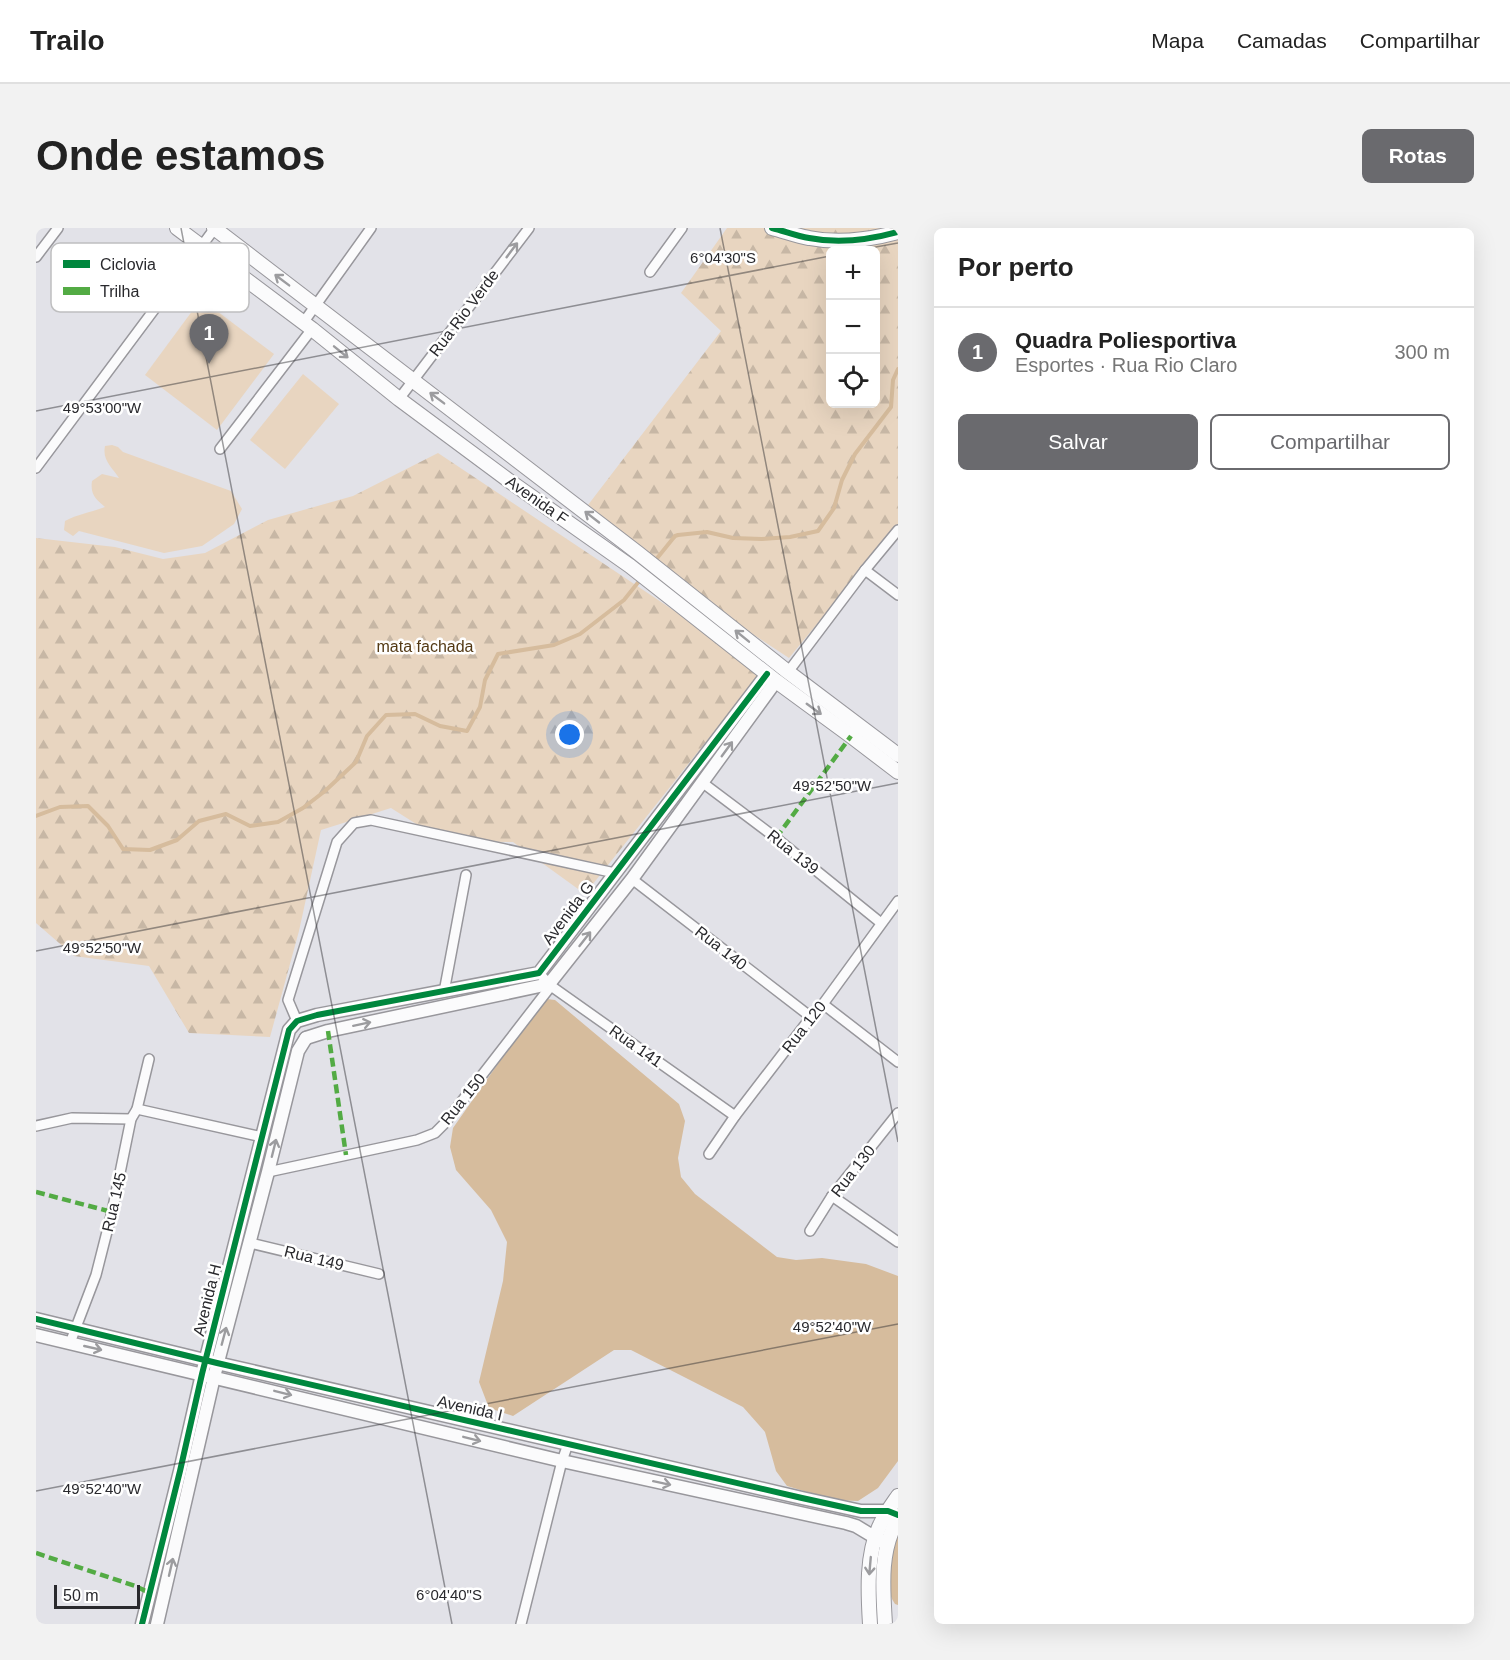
<!DOCTYPE html>
<html lang="pt">
<meta charset="utf-8">
<style>
:root{--surface:#fff;--page:#f2f2f2;--text:#222;--muted:#767676;--line:#e0e0e0;--accent:#6a6a6e}
body{margin:0;font-family:Helvetica,sans-serif;background:var(--page);color:var(--text)}
.controls{position:absolute;right:18px;top:18px;display:grid;overflow:hidden;border-radius:9px;box-shadow:0 6px 24px #0002}
.controls button{width:54px;height:54px;display:grid;place-items:center;padding:0;border:0;border-bottom:2px solid var(--line);background:var(--surface);color:var(--text);font:30px sans-serif}
.scale{position:absolute;left:18px;bottom:15px;width:86px;box-sizing:border-box;padding-left:6px;border:3px solid #29292d;border-top:0;font-size:16px;line-height:21px;white-space:nowrap;color:#29292d;-webkit-text-stroke:4px #fff;paint-order:stroke}
.you{position:absolute;left:534px;top:507px;width:21px;height:21px;margin:-15px;border:4px solid #fff;border-radius:50%;background:#1a73e8;box-shadow:0 0 0 9px #1a73e833}
.badge{display:grid;place-items:center;width:39px;height:39px;border-radius:50%;background:var(--accent);color:#fff;font-size:20px;font-weight:700}
.pin{position:absolute;translate:-50% -50px;filter:drop-shadow(0 2px 3px #0008)}
.pin::after{content:'';position:absolute;top:32px;width:21px;height:18px;background:inherit;clip-path:polygon(0 0,100% 0,50% 100%)}
.list{margin:0;padding:0;list-style:none}
h2{display:flex;justify-content:space-between;align-items:center;height:78px;margin:0;padding:0 24px;font-size:26px}
h2 small{font-size:20px;font-weight:400;color:var(--muted)}
.list li{display:grid;grid-template-columns:39px 1fr auto;gap:18px;align-items:center;box-sizing:border-box;height:90px;padding:0 24px;border-top:2px solid var(--line)}
.list b{display:block;font-size:22px;white-space:nowrap}
.list p{margin:0;font-size:20px;white-space:nowrap;color:var(--muted)}
.list em{font-size:20px;font-style:normal;color:var(--muted)}
.actions{display:flex;gap:12px;padding:18px 24px}
.actions a{flex:1;padding:14px 0;border:2px solid var(--accent);border-radius:9px;text-align:center;font-size:21px;color:var(--accent)}
.actions .main{background:var(--accent);color:#fff}
.icon{flex:none;width:33px;height:33px;fill:none;stroke:currentColor;stroke-width:2;stroke-linecap:round;stroke-linejoin:round}
.map{position:relative;flex:none;width:862px;height:1396px;overflow:hidden;border-radius:9px}
header{display:flex;align-items:center;gap:36px;box-sizing:border-box;height:84px;padding:0 30px;background:var(--surface);border-bottom:2px solid var(--line)}
header strong{font-size:28px}
nav{display:flex;gap:33px;margin-inline-start:auto;font-size:21px}
.intro{display:flex;align-items:center;justify-content:space-between;box-sizing:border-box;height:144px;padding:0 36px}
h1{margin:0;font-size:42px}
.button{padding:15px 27px;border-radius:9px;background:var(--accent);color:#fff;font-size:21px;font-weight:700}
main{display:flex;gap:36px;padding:0 36px}
aside{flex:1;background:var(--surface);border-radius:9px;box-shadow:0 6px 24px #0002}
.map>svg:first-child{display:block}
.forest{fill:url(#forest-firs);fill-rule:evenodd}
.pitch{fill:#e8d5c0}
.water{fill:#d6bc9d}
.lines{fill:none;stroke-linecap:round;stroke-linejoin:round}
.stream{stroke:#d6bc9d;stroke-width:4}
.minor-casing{stroke:#98979c;stroke-width:12}
.tertiary-casing{stroke:#98979c;stroke-width:15}
.secondary-casing{stroke:#98979c;stroke-width:16}
.minor{stroke:#fbfbfc;stroke-width:9}
.tertiary{stroke:#fbfbfc;stroke-width:12}
.secondary{stroke:#fbfbfc;stroke-width:14}
.quiet{stroke:#53ab44;stroke-width:4.5;stroke-dasharray:9 4.5;stroke-linecap:butt}
.cycleway-casing{stroke:#fff;stroke-width:10}
.cycleway{stroke:#00873e;stroke-width:6}
.oneway{stroke:#9c9c9f}
.ticks{fill:none;stroke:#29292d;stroke-width:1.5;stroke-opacity:0.45}
.labels{text-anchor:middle;dominant-baseline:central;stroke-width:5;stroke-linejoin:round;paint-order:stroke}
.street-label{font-size:16px;fill:#29292d;stroke:#fff}
.park-label{font-size:16px;fill:#533914;stroke:#fff}
.key{fill:#fff;stroke:#bfbfc0;stroke-width:1.5}
.key-label{font-size:16px;fill:#29292d}
.ticks-label{font-size:15px;text-anchor:middle;fill:#29292d;stroke:#fff;stroke-width:5;stroke-linejoin:round;paint-order:stroke}
</style>
<header>
<strong>Trailo</strong>
<nav><a>Mapa</a><a>Camadas</a><a>Compartilhar</a></nav>
</header>
<div class="intro"><h1>Onde estamos</h1><a class="button">Rotas</a></div>
<main>
<div class="map">
<svg width="862" height="1396" viewBox="0 0 862 1396">
<defs>
<pattern id="forest-firs" width="22" height="20" patternUnits="userSpaceOnUse" patternTransform="scale(1.5)"><rect width="22" height="20" fill="#e8d5c0"/><path d="M5 1l3.5 6h-7zM16 11l3.5 6h-7z" fill="#c7b7a5"/></pattern>
</defs>
<rect width="100%" height="100%" fill="#e2e2e8"/>
<g class="forest">
<path d="M691,0H862V298L753,430L718,407L552,277L685,103L645,65ZM794,22H840V176H794Z"/>
<path d="M402,225L727,442L549,666L477,614L407,613L355,580L285,602L263,703L234,809L153,805L113,738L38,728L0,695V310L79,319L127,331L169,325L232,292L317,268Z"/>
</g>
<g class="pitch">
<path d="M165,71L238,126L181,202L109,147Z"/>
<path d="M267,146L303,176L249,241L214,212Z"/>
<path d="M76,217L82,219L87,224L195,263L206,281L198,296L166,318L128,325L43,303L37,308L28,302L29,293C42,286 56,284 69,279C60,271 54,267 56,253L66,246L83,250C76,239 66,232 69,218Z"/>
</g>
<g class="water">
<path d="M511,771L519,772L643,876L649,893L642,930L645,949L659,966L741,1029L760,1032L786,1030L830,1036L862,1048V1233L842,1260L822,1273L798,1272L751,1258L740,1243L729,1204L707,1179L595,1122H578L477,1188L453,1180L443,1154L467,1053L471,1014L455,982L420,942L414,919L417,900L505,774Z"/>
<path d="M862,1300V1377L859,1376C844,1354 857,1323 862,1300Z"/>
</g>
<g class="lines">
<g class="stream">
<path d="M618,334L639,308L642,307L671,304L697,310L726,311L754,309L782,303L798,280L806,252L819,226L855,179L857,152L862,141"/>
<path d="M0,588L24,579L52,578L72,598L87,621L114,622L141,612L163,593L190,586L214,598L242,594L267,580L289,563L320,534L331,508L350,487L379,486L404,498L431,503L444,479L449,452L462,426L518,417L544,406L588,372L604,352"/>
</g>
<defs>
<g id="minor">
<path d="M0,29L22,0"/>
<path d="M614,44L646,0"/>
<path d="M267,95L335,0"/>
<path d="M363,171L493,0"/>
<path d="M184,221L276,101"/>
<path d="M0,240L179,0"/>
<path d="M829,342L862,367"/>
<path d="M752,444L829,342L862,302"/>
<path d="M667,555L740,610L845,695"/>
<path d="M596,651L775,789"/>
<path d="M503,745L515,758L699,888"/>
<path d="M408,764L430,647"/>
<path d="M787,776L862,834"/>
<path d="M261,793L252,772L301,614L318,595L335,592L579,645"/>
<path d="M101,881L226,909"/>
<path d="M0,898L36,890L95,891"/>
<path d="M673,926L699,888L775,789L787,776L862,673"/>
<path d="M232,944L381,912L399,905L409,895L515,758"/>
<path d="M796,968L862,1014"/>
<path d="M774,1003L796,968L862,885"/>
<path d="M214,1015L343,1046"/>
<path d="M34,1115L60,1047L76,984L95,891L101,881L113,831"/>
<path d="M485,1396L526,1233L532,1216"/>
</g>
<g id="tertiary">
<path d="M270,810L292,803L513,756L596,651L740,453"/>
<path d="M0,1091L181,1135L766,1270L825,1283H852L858,1286"/>
<path d="M0,1107L526,1233L810,1295L820,1298L845,1313"/>
<path d="M106,1396L144,1243L166,1146L253,802L261,793L281,787L503,745L731,446"/>
<path d="M121,1396L178,1149L232,944L262,823L270,810"/>
</g>
<g id="secondary">
<path d="M141,0L276,101L363,171L472,252L594,338L740,453L815,508L862,544"/>
<path d="M178,0L602,325L752,444L862,527"/>
<path d="M736,0C748,3 761,8 773,10C803,16 833,12 862,4"/>
<path d="M834,1396C832,1364 830,1326 844,1297C849,1286 855,1278 862,1268"/>
<path d="M849,1396C847,1361 843,1322 862,1291"/>
</g>
</defs>
<use href="#minor" class="minor-casing"/>
<use href="#tertiary" class="tertiary-casing"/>
<use href="#secondary" class="secondary-casing"/>
<use href="#minor" class="minor"/>
<use href="#tertiary" class="tertiary"/>
<use href="#secondary" class="secondary"/>
<g class="quiet">
<path d="M740,610L815,508"/>
<path d="M292,803L310,927"/>
<path d="M0,964L76,984"/>
<path d="M0,1325L99,1358L114,1365"/>
</g>
<defs>
<g id="cycleway">
<path d="M736,0C748,3 761,8 773,10C803,16 833,12 862,4"/>
<path d="M0,1091L181,1135L766,1270L825,1283H852L862,1287"/>
<path d="M106,1396L144,1243L166,1146L253,802L261,793L281,787L503,745L731,446"/>
</g>
</defs>
<use href="#cycleway" class="cycleway-casing"/>
<use href="#cycleway" class="cycleway"/>
</g>
<defs><path id="oneway-shaft" d="M-6 0H5M1.5-3L5.5 0L1.5 3" fill="none" stroke-width="1.6" stroke-linecap="round" stroke-linejoin="round" transform="scale(1.5)"/></defs>
<g class="oneway">
<use href="#oneway-shaft" transform="translate(476 22) rotate(-53)"/>
<use href="#oneway-shaft" transform="translate(246 52) rotate(-143)"/>
<use href="#oneway-shaft" transform="translate(305 124) rotate(39)"/>
<use href="#oneway-shaft" transform="translate(401 170) rotate(-143)"/>
<use href="#oneway-shaft" transform="translate(556 289) rotate(-142)"/>
<use href="#oneway-shaft" transform="translate(706 408) rotate(-141)"/>
<use href="#oneway-shaft" transform="translate(778 481) rotate(36)"/>
<use href="#oneway-shaft" transform="translate(691 521) rotate(-54)"/>
<use href="#oneway-shaft" transform="translate(549 711) rotate(-52)"/>
<use href="#oneway-shaft" transform="translate(326 796) rotate(-12)"/>
<use href="#oneway-shaft" transform="translate(238 920) rotate(-76)"/>
<use href="#oneway-shaft" transform="translate(188 1108) rotate(-75)"/>
<use href="#oneway-shaft" transform="translate(57 1120) rotate(13)"/>
<use href="#oneway-shaft" transform="translate(247 1165) rotate(14)"/>
<use href="#oneway-shaft" transform="translate(436 1211) rotate(14)"/>
<use href="#oneway-shaft" transform="translate(626 1255) rotate(12)"/>
<use href="#oneway-shaft" transform="translate(834 1338) rotate(95)"/>
<use href="#oneway-shaft" transform="translate(135 1339) rotate(-77)"/>
</g>
<path class="ticks" d="M145,0L416,1396M684,0L862,914M823,22L862,15M0,183L794,28M0,723L862,555M0,1263L862,1096"/>
<g class="labels">
<g class="street-label">
<text transform="translate(428 85) rotate(-53)">Rua Rio Verde</text>
<text transform="translate(501 272) rotate(35)">Avenida F</text>
<text transform="translate(757 624) rotate(39)">Rua 139</text>
<text transform="translate(532 685) rotate(-53)">Avenida G</text>
<text transform="translate(685 720) rotate(38)">Rua 140</text>
<text transform="translate(768 799) rotate(-52)">Rua 120</text>
<text transform="translate(600 818) rotate(35)">Rua 141</text>
<text transform="translate(427 871) rotate(-51)">Rua 150</text>
<text transform="translate(817 943) rotate(-52)">Rua 130</text>
<text transform="translate(78 974) rotate(-77)">Rua 145</text>
<text transform="translate(278 1030) rotate(14)">Rua 149</text>
<text transform="translate(171 1072) rotate(-76)">Avenida H</text>
<text transform="translate(434 1180) rotate(13)">Avenida I</text>
</g>
<g class="park-label">
<text x="389" y="418">mata fachada</text>
</g>
</g>
<rect x="15" y="15" width="198" height="69" rx="9" class="key"/>
<rect x="27" y="32" width="27" height="8" fill="#00873e"/>
<rect x="27" y="59" width="27" height="8" fill="#53ab44"/>
<g class="key-label">
<text x="64" y="42">Ciclovia</text>
<text x="64" y="69">Trilha</text>
</g>
<g class="ticks-label">
<text x="687" y="35">6°04'30"S</text>
<text x="66" y="185">49°53'00"W</text>
<text x="796" y="563">49°52'50"W</text>
<text x="66" y="725">49°52'50"W</text>
<text x="796" y="1104">49°52'40"W</text>
<text x="66" y="1266">49°52'40"W</text>
<text x="413" y="1372">6°04'40"S</text>
</g>
</svg>
<div class="controls">
<button>+</button>
<button>−</button>
<button><svg class="icon" aria-label="locate" viewBox="0 0 24 24"><circle cx="12" cy="12" r="6"/><path d="M12 2v4M12 18v4M2 12h4M18 12h4"/></svg></button>
</div>
<div class="scale">50 m</div>
<div class="you"></div>
<div class="pin badge" style="left:173px;top:136px">1</div>
</div>
<aside>
<h2>Por perto<small></small></h2>
<ul class="list">
<li><span class="badge">1</span><div><b>Quadra Poliesportiva</b><p>Esportes · Rua Rio Claro</p></div><em>300 m</em></li>
</ul>
<div class="actions"><a class="main">Salvar</a><a>Compartilhar</a></div>
</aside>
</main>
